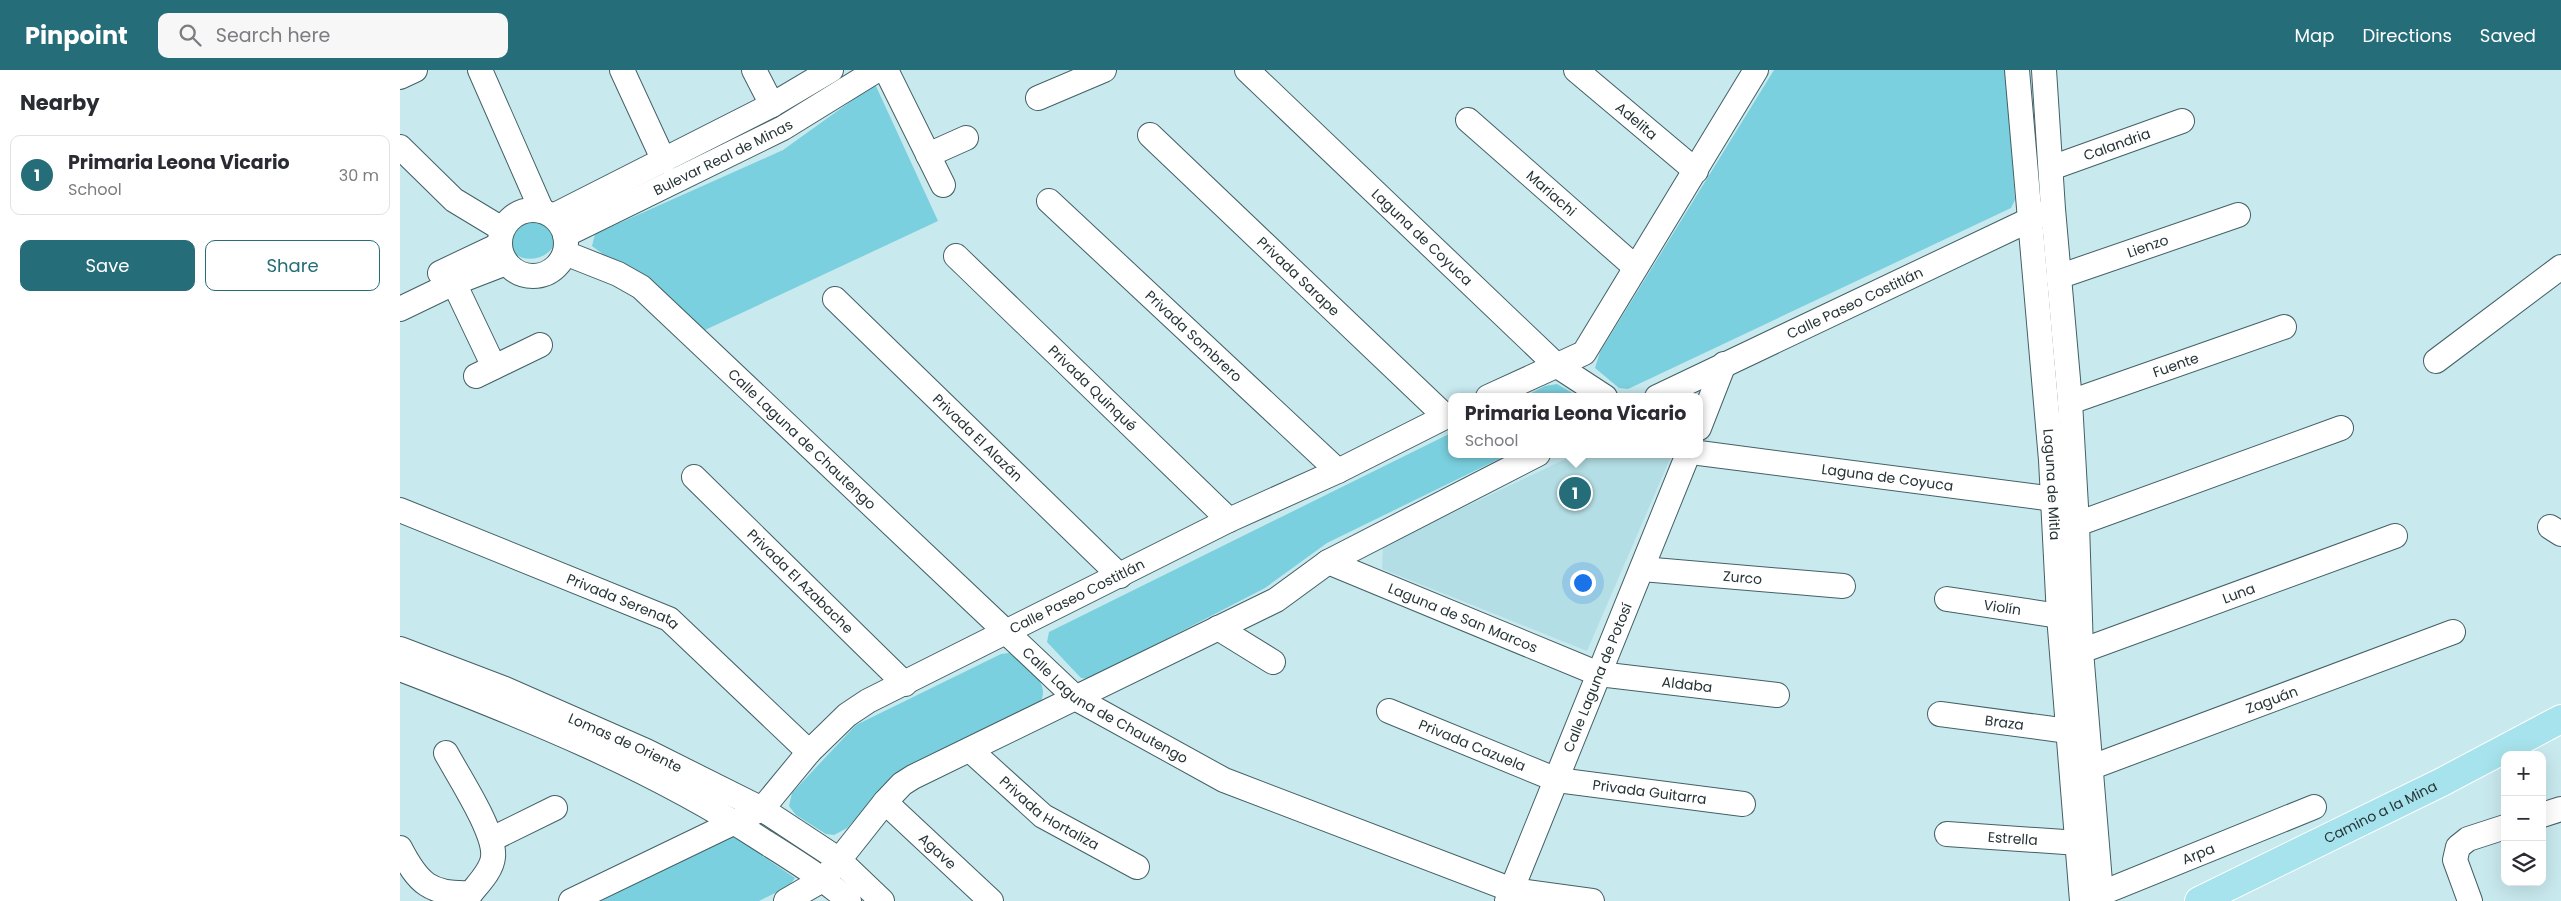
<!DOCTYPE html>
<meta charset="utf-8">
<style>
:root{--surface:#fff;--page:#f7f7f7;--text:#2b2b33;--muted:#7c7c81;--line:#e1e1e2;--accent:#256d78}
body{margin:0;font-family:Poppins,sans-serif;background:var(--page);color:var(--text)}
.controls{position:absolute;right:15px;bottom:15px;display:grid;overflow:hidden;border-radius:10px;box-shadow:0 5px 20px #0002}
.controls button{width:45px;height:45px;display:grid;place-items:center;padding:0;border:0;border-bottom:1px solid var(--line);background:var(--surface);color:var(--text);font:25px sans-serif}
.you{position:absolute;left:1182px;top:512px;width:18px;height:18px;margin:-12px;border:4px solid #fff;border-radius:50%;background:#1a73e8;box-shadow:0 0 0 8px #1a73e833}
.badge{display:grid;place-items:center;width:32px;height:32px;border-radius:50%;background:var(--accent);color:#fff;font-size:16px;font-weight:700}
.pin{position:absolute;translate:-50% -50%;border:2px solid #fff;box-shadow:0 1px 5px #0006}
.popup{position:absolute;left:1048px;top:323px;width:255px;height:65px;box-sizing:border-box;display:grid;place-content:center;border-radius:10px;background:var(--surface);filter:drop-shadow(0 1px 4px #0005);font-size:16px;white-space:nowrap;color:var(--muted)}
.popup b{font-size:19px;color:var(--text)}
.popup::after{content:'';position:absolute;left:50%;top:100%;margin-left:-10px;border:10px solid transparent;border-top-color:var(--surface)}
.list{margin:0;padding:0;list-style:none}
h2{display:flex;justify-content:space-between;align-items:center;height:65px;margin:0;padding:0 20px;font-size:21px}
h2 small{font-size:16px;font-weight:400;color:var(--muted)}
.list li{display:grid;grid-template-columns:32px 1fr auto;gap:15px;align-items:center;box-sizing:border-box;height:80px;margin:0 10px 10px;padding:0 10px;border:1px solid var(--line);border-radius:10px}
.list b{display:block;font-size:19px;white-space:nowrap}
.list p{margin:0;font-size:16px;white-space:nowrap;color:var(--muted)}
.list em{font-size:16px;font-style:normal;color:var(--muted)}
.actions{display:flex;gap:10px;padding:15px 20px}
.actions a{flex:1;padding:11px 0;border:1px solid var(--accent);border-radius:10px;text-align:center;font-size:18px;color:var(--accent)}
.actions .main{background:var(--accent);color:#fff}
.icon{flex:none;width:28px;height:28px;fill:none;stroke:currentColor;stroke-width:2;stroke-linecap:round;stroke-linejoin:round}
.map{position:relative;flex:none;width:2161px;height:831px;overflow:hidden}
header{display:flex;align-items:center;gap:30px;box-sizing:border-box;height:70px;padding:0 25px;background:var(--accent);color:#fff}
header strong{font-size:24px}
nav{display:flex;gap:28px;margin-inline-start:auto;font-size:18px}
.search{width:350px;height:45px;background:var(--page);display:flex;align-items:center;gap:12px;box-sizing:border-box;padding:0 18px;border-radius:10px;color:var(--muted);font-size:19px}
main{display:flex}
aside{flex:1;background:var(--surface)}
.map>svg:first-child{display:block}
.built{fill:#b4dee5}
.green{fill:#7ad0de}
.lines{fill:none;stroke-linecap:round;stroke-linejoin:round}
.minor-casing{stroke:#436065;stroke-width:26}
.major-casing{stroke:#fff;stroke-width:30}
.minor{stroke:#fff;stroke-width:24}
.major{stroke:#a7e3ec;stroke-width:28}
.labels{text-anchor:middle;dominant-baseline:central;stroke-width:5;stroke-linejoin:round;paint-order:stroke}
.street-label{font-size:14px;fill:#273436;stroke:#d5f6fc}
</style>
<header>
<strong>Pinpoint</strong>
<div class="search"><svg class="icon" aria-label="search" viewBox="0 0 24 24"><circle cx="10" cy="10" r="6"/><path d="M15 15l6 6"/></svg>Search here</div>
<nav><a>Map</a><a>Directions</a><a>Saved</a></nav>
</header>
<main>
<aside>
<h2>Nearby<small></small></h2>
<ul class="list">
<li><span class="badge">1</span><div><b>Primaria Leona Vicario</b><p>School</p></div><em>30 m</em></li>
</ul>
<div class="actions"><a class="main">Save</a><a>Share</a></div>
</aside>
<div class="map">
<svg width="2161" height="831" viewBox="0 0 2161 831">
<rect width="100%" height="100%" fill="#c8e9ee"/>
<path class="built" d="M1176,384H1272L1187,581L982,499L983,476Z"/>
<g class="green">
<path d="M1374,0H1606L1615,130L1611,138L1228,319L1219,318L1195,298L1200,282Z"/>
<path d="M475,14L538,151L305,260L192,176L195,164L383,80Z"/>
<path d="M128,142H136C141,146 150,152 153,158C169,191 100,208 107,154L119,145Z"/>
<path d="M1157,314L1179,327H1124L1145,316Z"/>
<path d="M1051,363V384H1109L927,473L865,518L689,609L681,608L647,572L649,562Z"/>
<path d="M609,583C625,597 652,610 640,633L505,697L447,758L434,765L426,764L396,745L389,736L392,723L456,655L601,584Z"/>
<path d="M332,765L395,808L389,816L359,831H198Z"/>
</g>
<g class="lines">
<defs>
<g id="minor">
<path d="M80,0L142,141"/>
<path d="M222,0L264,91"/>
<path d="M354,0L372,35"/>
<path d="M486,0L543,115"/>
<path id="s1" d="M847,0L1156,295L1205,327"/>
<path id="s2" d="M1176,0L1296,101"/>
<path id="s3" d="M1617,0L1651,390L1659,546L1682,831"/>
<path d="M1644,0L1653,139L1670,332L1677,454L1681,581L1701,824L1699,831"/>
<path d="M0,7L15,0"/>
<path d="M638,28L704,0"/>
<path id="s4" d="M1068,50L1235,197"/>
<path id="s5" d="M750,65L1046,347"/>
<path d="M0,77L54,130L102,159"/>
<path d="M528,85L566,68"/>
<path id="s6" d="M1651,98L1782,51"/>
<path id="s7" d="M649,131L938,401"/>
<circle cx="133" cy="173" r="33"/>
<path d="M153,146L372,35L431,0"/>
<path id="s8" d="M165,165L383,58L477,0"/>
<path id="s9" d="M165,183L218,204L241,217L677,629L824,710L1112,820L1192,831"/>
<path id="s10" d="M556,186L829,450"/>
<path d="M40,203L99,175"/>
<path id="s11" d="M1658,207L1838,145"/>
<path d="M54,213L94,297"/>
<path id="s12" d="M435,229L720,506"/>
<path d="M0,239L54,213L106,193"/>
<path d="M2036,291L2161,197"/>
<path d="M76,306L140,275"/>
<path d="M1088,327L1184,283L1356,0"/>
<path id="s13" d="M1257,327L1644,143"/>
<path id="s14" d="M1670,332L1884,257"/>
<path d="M1299,358L1324,294"/>
<path id="s15" d="M1299,383L1654,429H1669"/>
<path id="s16" d="M294,407L505,614"/>
<path id="s17" d="M0,440L269,549L409,682"/>
<path d="M1662,455L1677,454L1941,358"/>
<path d="M2150,457L2161,464"/>
<path id="s18" d="M928,492L1199,604L1377,625"/>
<path id="s19" d="M1242,499L1443,516"/>
<path id="s20" d="M1547,529L1659,546"/>
<path d="M818,558L873,592"/>
<path id="s21" d="M0,579L105,619L246,681L362,739L438,789L482,831"/>
<path id="s22" d="M1681,581L1995,466"/>
<path d="M0,599C125,647 250,697 362,770C392,789 422,807 449,831"/>
<path id="s23" d="M989,641L1157,710L1343,734"/>
<path id="s24" d="M1540,644L1668,661"/>
<path id="s25" d="M570,680L643,746L737,797"/>
<path d="M46,683C59,707 96,763 93,787C92,800 79,813 71,823"/>
<path id="s26" d="M1692,697L2053,562"/>
<path id="s27" d="M485,732L591,831"/>
<path d="M2142,745L2161,739"/>
<path id="s28" d="M1547,764L1679,773"/>
<path d="M92,769L155,738"/>
<path d="M0,778C18,813 30,825 71,823"/>
<path id="s29" d="M1687,829L1914,737"/>
<path id="s30" d="M171,831L362,739L409,682L447,645L468,631L829,450L938,401L1051,344"/>
<path d="M386,831L424,809L485,732L502,714L513,707L876,530L928,492L1138,384"/>
<path id="s31" d="M1107,831L1288,384"/>
<path d="M2070,831L2055,790L2058,777L2068,769L2105,757"/>
</g>
<g id="major">
<path id="s32" d="M1799,831L2042,712L2161,649"/>
</g>
</defs>
<use href="#minor" class="minor-casing"/>
<use href="#major" class="major-casing"/>
<use href="#minor" class="minor"/>
<use href="#major" class="major"/>
</g>
<g class="labels">
<g class="street-label">
<text stroke="none"><textPath href="#s2" startOffset="79">Adelita</textPath></text>
<text stroke="none"><textPath href="#s6" startOffset="70">Calandria</textPath></text>
<text stroke="none"><textPath href="#s8" startOffset="176">Bulevar Real de Minas</textPath></text>
<text stroke="none"><textPath href="#s4" startOffset="111">Mariachi</textPath></text>
<text stroke="none"><textPath href="#s1" startOffset="242">Laguna de Coyuca</textPath></text>
<text stroke="none"><textPath href="#s11" startOffset="95">Lienzo</textPath></text>
<text stroke="none"><textPath href="#s5" startOffset="205">Privada Sarape</textPath></text>
<text stroke="none"><textPath href="#s13" startOffset="219">Calle Paseo Costitlán</textPath></text>
<text stroke="none"><textPath href="#s7" startOffset="198">Privada Sombrero</textPath></text>
<text stroke="none"><textPath href="#s14" startOffset="112">Fuente</textPath></text>
<text stroke="none"><textPath href="#s10" startOffset="190">Privada Quinqué</textPath></text>
<text stroke="none"><textPath href="#s12" startOffset="199">Privada El Alazán</textPath></text>
<text stroke="none"><textPath href="#s9" startOffset="305">Calle Laguna de Chautengo</textPath></text>
<text stroke="none"><textPath href="#s15" startOffset="190">Laguna de Coyuca</textPath></text>
<text stroke="none"><textPath href="#s3" startOffset="416">Laguna de Mitla</textPath></text>
<text stroke="none"><textPath href="#s19" startOffset="101">Zurco</textPath></text>
<text stroke="none"><textPath href="#s16" startOffset="149">Privada El Azabache</textPath></text>
<text stroke="none"><textPath href="#s22" startOffset="168">Luna</textPath></text>
<text stroke="none"><textPath href="#s30" startOffset="598">Calle Paseo Costitlán</textPath></text>
<text stroke="none"><textPath href="#s17" startOffset="241">Privada Serenata</textPath></text>
<text stroke="none"><textPath href="#s20" startOffset="56">Violín</textPath></text>
<text stroke="none"><textPath href="#s18" startOffset="146">Laguna de San Marcos</textPath></text>
<text stroke="none"><textPath href="#s31" startOffset="241">Calle Laguna de Potosí</textPath></text>
<text stroke="none"><textPath href="#s18" startOffset="382">Aldaba</textPath></text>
<text stroke="none"><textPath href="#s26" startOffset="192">Zaguán</textPath></text>
<text stroke="none"><textPath href="#s9" startOffset="710">Calle Laguna de Chautengo</textPath></text>
<text stroke="none"><textPath href="#s24" startOffset="65">Braza</textPath></text>
<text stroke="none"><textPath href="#s21" startOffset="244">Lomas de Oriente</textPath></text>
<text stroke="none"><textPath href="#s23" startOffset="90">Privada Cazuela</textPath></text>
<text stroke="none"><textPath href="#s23" startOffset="275">Privada Guitarra</textPath></text>
<text stroke="none"><textPath href="#s25" startOffset="102">Privada Hortaliza</textPath></text>
<text stroke="none"><textPath href="#s32" startOffset="202">Camino a la Mina</textPath></text>
<text stroke="none"><textPath href="#s28" startOffset="66">Estrella</textPath></text>
<text stroke="none"><textPath href="#s27" startOffset="72">Agave</textPath></text>
<text stroke="none"><textPath href="#s29" startOffset="120">Arpa</textPath></text>
</g>
</g>
</svg>
<div class="controls">
<button>+</button>
<button>−</button>
<button><svg class="icon" aria-label="layers" viewBox="0 0 24 24"><path d="M12 4l9 5-9 5-9-5zM3 14l9 5 9-5"/></svg></button>
</div>
<div class="you"></div>
<div class="pin badge" style="left:1175px;top:423px">1</div>
<div class="popup"><b>Primaria Leona Vicario</b>School</div>
</div>
</main>
